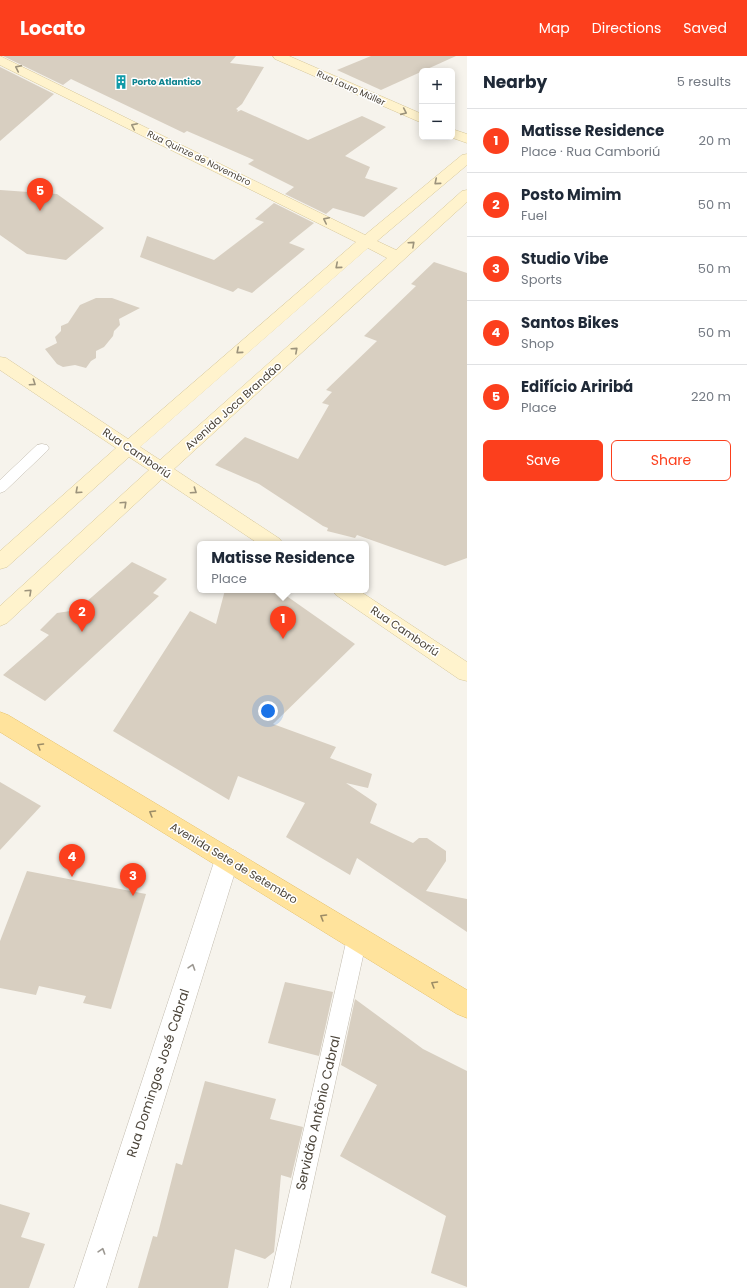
<!DOCTYPE html>
<meta charset="utf-8">
<style>
:root{--surface:#fff;--page:#f2f2f3;--text:#1f2937;--muted:#747a83;--line:#e0e1e3;--accent:#fc3f1d}
body{margin:0;font-family:Poppins,sans-serif;background:var(--page);color:var(--text)}
.controls{position:absolute;right:12px;top:12px;display:grid;overflow:hidden;border-radius:6px;box-shadow:0 2px 10px #0003}
.controls button{width:36px;height:36px;display:grid;place-items:center;padding:0;border:0;border-bottom:1px solid var(--line);background:var(--surface);color:var(--text);font:20px sans-serif}
.you{position:absolute;left:268px;top:655px;width:14px;height:14px;margin:-10px;border:3px solid #fff;border-radius:50%;background:#1a73e8;box-shadow:0 0 0 6px #1a73e833}
.badge{display:grid;place-items:center;width:26px;height:26px;border-radius:50%;background:var(--accent);color:#fff;font-size:13px;font-weight:700}
.pin{position:absolute;translate:-50% -33px;filter:drop-shadow(0 1px 2px #0008)}
.pin::after{content:'';position:absolute;top:21px;width:14px;height:12px;background:inherit;clip-path:polygon(0 0,100% 0,50% 100%)}
.popup{position:absolute;left:197px;top:485px;width:172px;height:52px;box-sizing:border-box;display:grid;place-content:center;border-radius:6px;background:var(--surface);filter:drop-shadow(0 1px 3px #0005);font-size:13px;white-space:nowrap;color:var(--muted)}
.popup b{font-size:15px;color:var(--text)}
.popup::after{content:'';position:absolute;left:50%;top:100%;margin-left:-8px;border:8px solid transparent;border-top-color:var(--surface)}
.list{margin:0;padding:0;list-style:none}
h2{display:flex;justify-content:space-between;align-items:center;height:52px;margin:0;padding:0 16px;font-size:17px}
h2 small{font-size:13px;font-weight:400;color:var(--muted)}
.list li{display:grid;grid-template-columns:26px 1fr auto;gap:12px;align-items:center;box-sizing:border-box;height:64px;padding:0 16px;border-top:1px solid var(--line)}
.list b{display:block;font-size:15px;white-space:nowrap}
.list p{margin:0;font-size:13px;white-space:nowrap;color:var(--muted)}
.list em{font-size:13px;font-style:normal;color:var(--muted)}
.actions{display:flex;gap:8px;padding:12px 16px}
.actions a{flex:1;padding:9px 0;border:1px solid var(--accent);border-radius:6px;text-align:center;font-size:14px;color:var(--accent)}
.actions .main{background:var(--accent);color:#fff}
.map{position:relative;flex:none;width:467px;height:1232px;overflow:hidden}
header{display:flex;align-items:center;gap:24px;box-sizing:border-box;height:56px;padding:0 20px;background:var(--accent);color:#fff}
header strong{font-size:19px}
nav{display:flex;gap:22px;margin-inline-start:auto;font-size:14px}
main{display:flex}
aside{flex:1;background:var(--surface)}
.map>svg:first-child{display:block}
.building{fill:#d8cfc1}
.lines{fill:none;stroke-linecap:round;stroke-linejoin:round}
.lane-casing{stroke:#c2bbae;stroke-width:1}
.street-casing{stroke:#c2bbae;stroke-width:1}
.secondary-casing{stroke:#d6c79b;stroke-width:1}
.primary-casing{stroke:#e6c16a;stroke-width:1}
.lane{fill:#fff;fill-rule:evenodd}
.street{fill:#fff;fill-rule:evenodd}
.secondary{fill:#fff3cd;fill-rule:evenodd}
.primary{fill:#ffe39c;fill-rule:evenodd}
.oneway{stroke:#9c937c}
.oneway2{stroke:#9c8c66}
.oneway3{stroke:#9c9892}
.labels{text-anchor:middle;dominant-baseline:central;stroke-width:3;stroke-linejoin:round;paint-order:stroke}
.far-culture-label{font-size:9px;font-weight:bold;fill:#0d838f;stroke:#fff;text-anchor:start}
.far-street-label{font-size:9px;fill:#4b4439;stroke:#fff}
.street-label{font-size:11px;fill:#4b4439;stroke:#fff}
.near-street-label{font-size:13px;fill:#4b4439;stroke:#fff}
</style>
<header>
<strong>Locato</strong>
<nav><a>Map</a><a>Directions</a><a>Saved</a></nav>
</header>
<main>
<div class="map">
<svg width="467" height="1232" viewBox="0 0 467 1232">
<rect width="100%" height="100%" fill="#f6f3ec"/>
<g class="building">
<path d="M3,0H236L230,7L264,11L242,48L236,53L238,54L237,56L241,54L308,84L362,60L386,71L345,100L370,111L365,122L398,132L364,161L333,152L326,158L285,138L294,131L248,108L254,104L187,75L184,77L71,23L63,29Z"/>
<path d="M371,0H456L381,34L337,14Z"/>
<path d="M0,11L54,38L0,85Z"/>
<path d="M0,134L57,138L104,172L66,204L27,198L0,179Z"/>
<path d="M274,147L314,167L289,187L305,193L252,237L238,232L233,236L140,201L147,180L214,204L264,166L255,163Z"/>
<path d="M434,206L467,217V502L445,510L357,479L355,482L327,475L328,472L323,470L259,428L215,409L245,381L298,403L329,349L322,347L332,336L326,334L377,285L364,280L416,230L411,228Z"/>
<path d="M96,242H112L140,252L119,263L120,269L114,275L113,280L104,291L96,295V302L91,305L86,312L75,309L63,311L57,308L45,293L57,287L55,281L61,275V270L68,267L80,249Z"/>
<path d="M132,506L167,523L153,537L159,540L45,645L3,619L49,579L40,574L57,557L77,554Z"/>
<path d="M225,534H278L355,588L273,668L336,691L330,702L372,718L368,732L346,727L377,748L370,767L413,787L419,782H427L446,795V805L426,835L467,843V876L357,802L350,819L286,781L305,747L238,720L229,744L113,675L190,555L216,568Z"/>
<path d="M0,726L41,750L0,794Z"/>
<path d="M27,815L146,838L111,953L83,947L86,940L39,930L36,939L0,932V885Z"/>
<path d="M285,926L333,936L319,1000L268,987Z"/>
<path d="M355,943L423,993L467,1015V1231L431,1217L446,1160L340,1100L377,1029L341,1009Z"/>
<path d="M205,1025L276,1043L270,1063L303,1071L291,1122L281,1119L274,1196L265,1203L235,1193L228,1232H138L153,1180L157,1181L176,1107L182,1109Z"/>
<path d="M0,1148L30,1157L21,1181L45,1188L29,1232H0Z"/>
</g>
<g class="lines">
<defs>
<g id="lane">
<path d="M42,388L47,389L49,392L47,395L5,435L0,437V424L37,389Z"/>
<path d="M357,873L364,876L367,882L290,1232H268L347,882L350,876Z"/>
</g>
<path id="street" d="M227,792L236,795L239,803L106,1232H74L215,803L218,795Z"/>
<g id="secondary">
<path d="M0,0L365,179L462,99L467,98V109L377,185L396,194L462,135L467,134V146L174,413L280,483L283,488H259L162,423L7,567L0,570V550L149,414L129,401L7,511L0,513V495L116,392L0,314V301L6,302L128,383L356,186L0,9ZM368,192L387,202L160,404L140,391Z"/>
<path d="M273,0H289L422,58V67L275,3Z"/>
<path d="M452,73L467,78V87L450,81H452Z"/>
<path d="M333,534H358L467,606V625L459,623L336,539Z"/>
</g>
<path id="primary" d="M0,656L8,659L467,934V962L457,958L0,676Z"/>
</defs>
<use href="#lane" class="lane-casing"/>
<use href="#street" class="street-casing"/>
<use href="#secondary" class="secondary-casing"/>
<use href="#primary" class="primary-casing"/>
<use href="#lane" class="lane"/>
<use href="#street" class="street"/>
<use href="#secondary" class="secondary"/>
<use href="#primary" class="primary"/>
</g>
<defs><path id="oneway-chevron" d="M-2-3.5L2.5 0L-2 3.5" fill="none" stroke-width="1.6" stroke-linecap="round" stroke-linejoin="round"/></defs>
<g class="oneway">
<use href="#oneway-chevron" transform="translate(18 12) rotate(-154)"/>
<use href="#oneway-chevron" transform="translate(404 56) rotate(24)"/>
<use href="#oneway-chevron" transform="translate(134 70) rotate(-154)"/>
<use href="#oneway-chevron" transform="translate(437 126) rotate(140)"/>
<use href="#oneway-chevron" transform="translate(326 164) rotate(-154)"/>
<use href="#oneway-chevron" transform="translate(412 188) rotate(-42)"/>
<use href="#oneway-chevron" transform="translate(338 210) rotate(139)"/>
<use href="#oneway-chevron" transform="translate(295 294) rotate(-42)"/>
<use href="#oneway-chevron" transform="translate(239 295) rotate(139)"/>
<use href="#oneway-chevron" transform="translate(33 327) rotate(34)"/>
<use href="#oneway-chevron" transform="translate(78 435) rotate(138)"/>
<use href="#oneway-chevron" transform="translate(194 435) rotate(34)"/>
<use href="#oneway-chevron" transform="translate(124 448) rotate(-43)"/>
<use href="#oneway-chevron" transform="translate(29 536) rotate(-43)"/>
</g>
<g class="oneway2">
<use href="#oneway-chevron" transform="translate(40 690) rotate(-149)"/>
<use href="#oneway-chevron" transform="translate(152 757) rotate(-149)"/>
<use href="#oneway-chevron" transform="translate(323 861) rotate(-149)"/>
<use href="#oneway-chevron" transform="translate(434 928) rotate(-149)"/>
</g>
<g class="oneway3">
<use href="#oneway-chevron" transform="translate(192 911) rotate(-72)"/>
<use href="#oneway-chevron" transform="translate(102 1195) rotate(-72)"/>
</g>
<defs>
<symbol id="building-bare" viewBox="-9 -9 18 18"><path d="M-4-6H4V6H1V3H-1V6H-4ZM-2.5-4.3h1.7v1.8h-1.7ZM.8-4.3h1.7v1.8H.8ZM-2.5-1h1.7V.8h-1.7ZM.8-1h1.7V.8H.8Z" fill="#0f9aa8" stroke="#fff" stroke-width="2.5" paint-order="stroke"/></symbol>
</defs>
<g fill-rule="evenodd">
<use href="#building-bare" x="111" y="16" width="20" height="20"/>
</g>
<g class="labels">
<g class="far-culture-label">
<text x="132" y="26">Porto Atlantico</text>
</g>
<g class="far-street-label">
<text transform="translate(351 32) rotate(24)">Rua Lauro Müller</text>
<text transform="translate(199 102) rotate(26)">Rua Quinze de Novembro</text>
</g>
<g class="street-label">
<text transform="translate(233 350) rotate(-42)">Avenida Joca Brandão</text>
<text transform="translate(137 397) rotate(34)">Rua Camboriú</text>
<text transform="translate(405 575) rotate(34)">Rua Camboriú</text>
<text transform="translate(234 807) rotate(31)">Avenida Sete de Setembro</text>
</g>
<g class="near-street-label">
<text transform="translate(158 1017) rotate(-72)">Rua Domingos José Cabral</text>
<text transform="translate(318 1057) rotate(-77)">Servidão Antônio Cabral</text>
</g>
</g>
</svg>
<div class="controls">
<button>+</button>
<button>−</button>
</div>
<div class="you"></div>
<div class="pin badge" style="left:283px;top:583px">1</div>
<div class="popup"><b>Matisse Residence</b>Place</div>
<div class="pin badge" style="left:82px;top:576px">2</div>
<div class="pin badge" style="left:133px;top:840px">3</div>
<div class="pin badge" style="left:72px;top:821px">4</div>
<div class="pin badge" style="left:40px;top:155px">5</div>
</div>
<aside>
<h2>Nearby<small>5 results</small></h2>
<ul class="list">
<li><span class="badge">1</span><div><b>Matisse Residence</b><p>Place · Rua Camboriú</p></div><em>20 m</em></li>
<li><span class="badge">2</span><div><b>Posto Mimim</b><p>Fuel</p></div><em>50 m</em></li>
<li><span class="badge">3</span><div><b>Studio Vibe</b><p>Sports</p></div><em>50 m</em></li>
<li><span class="badge">4</span><div><b>Santos Bikes</b><p>Shop</p></div><em>50 m</em></li>
<li><span class="badge">5</span><div><b>Edifício Ariribá</b><p>Place</p></div><em>220 m</em></li>
</ul>
<div class="actions"><a class="main">Save</a><a>Share</a></div>
</aside>
</main>
